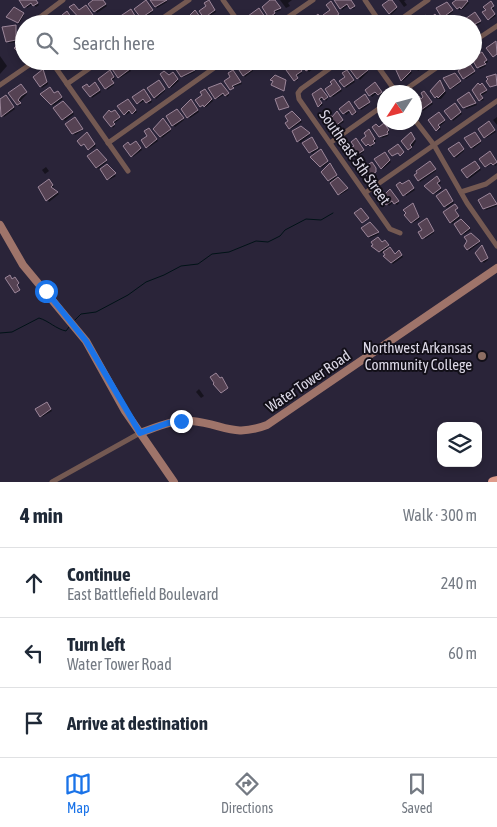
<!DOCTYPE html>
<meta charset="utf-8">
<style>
:root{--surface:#fff;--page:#f2f2f3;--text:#1f2937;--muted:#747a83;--line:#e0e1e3;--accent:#1a73e8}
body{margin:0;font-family:"Asap Condensed",sans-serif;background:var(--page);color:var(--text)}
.controls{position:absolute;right:15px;bottom:15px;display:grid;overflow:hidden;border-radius:10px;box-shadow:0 2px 8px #0003}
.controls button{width:45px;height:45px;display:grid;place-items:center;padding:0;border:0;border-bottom:1px solid var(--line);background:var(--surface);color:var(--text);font:25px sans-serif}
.compass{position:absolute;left:377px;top:85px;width:45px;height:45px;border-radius:50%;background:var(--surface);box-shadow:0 2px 8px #0003;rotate:234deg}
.stop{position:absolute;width:15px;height:15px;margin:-11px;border:4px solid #1a73e8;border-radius:50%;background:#fff}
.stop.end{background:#1a73e8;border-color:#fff;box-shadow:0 1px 5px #0008}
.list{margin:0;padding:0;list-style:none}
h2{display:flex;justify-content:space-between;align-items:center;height:65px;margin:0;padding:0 20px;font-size:21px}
h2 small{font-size:16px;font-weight:400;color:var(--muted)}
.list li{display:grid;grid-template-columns:32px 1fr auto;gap:15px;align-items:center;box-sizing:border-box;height:70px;padding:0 20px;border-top:1px solid var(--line)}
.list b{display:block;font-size:19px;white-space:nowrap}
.list p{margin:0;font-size:16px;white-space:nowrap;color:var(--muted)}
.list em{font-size:16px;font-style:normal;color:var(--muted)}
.icon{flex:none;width:28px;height:28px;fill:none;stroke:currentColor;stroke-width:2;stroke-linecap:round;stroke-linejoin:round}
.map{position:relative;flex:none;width:497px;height:482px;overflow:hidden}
.search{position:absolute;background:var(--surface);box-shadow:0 2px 8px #0003;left:15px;right:15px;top:15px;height:55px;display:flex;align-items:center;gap:12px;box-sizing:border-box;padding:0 18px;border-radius:28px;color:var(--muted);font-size:19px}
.sheet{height:275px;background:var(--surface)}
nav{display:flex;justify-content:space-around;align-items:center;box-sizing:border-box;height:70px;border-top:1px solid var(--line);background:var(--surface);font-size:14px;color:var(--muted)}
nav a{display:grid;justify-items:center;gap:2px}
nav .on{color:var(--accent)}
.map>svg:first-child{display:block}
.shadow{fill:#0007}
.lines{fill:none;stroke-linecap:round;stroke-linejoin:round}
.stream{stroke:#001217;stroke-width:1}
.building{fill:#554253;stroke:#9c869a}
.street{stroke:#745952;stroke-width:5}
.secondary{stroke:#9f746a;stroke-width:8}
.highway{stroke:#de9b8b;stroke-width:10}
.route{stroke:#1a73e8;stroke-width:6}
.education-dot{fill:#8d6e63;stroke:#120f18;stroke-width:2}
.labels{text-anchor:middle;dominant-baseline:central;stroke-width:4;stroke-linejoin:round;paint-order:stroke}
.street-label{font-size:15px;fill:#dcd8e6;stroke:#120f18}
.poi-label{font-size:15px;fill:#dcd8e6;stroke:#120f18;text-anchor:end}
</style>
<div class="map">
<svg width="497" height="482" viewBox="0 0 497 482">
<rect width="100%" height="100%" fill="#2a2439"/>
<g class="shadow">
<path d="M20,0H35L39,5L36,7L33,4L27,8Z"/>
<path d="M95,0H102L107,6L97,13L90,4Z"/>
<path d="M151,0H166L167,2L157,8Z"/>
<path d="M272,0L281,10L274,13L276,15L272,18Z"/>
<path d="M280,0H292L288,3L290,6L286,8Z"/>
<path d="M336,0H350L355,8L353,9L349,5L342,10Z"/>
<path d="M399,0H406L404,1L407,5L404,7Z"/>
<path d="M458,0H467L469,3L463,9L459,10L454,3Z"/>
<path d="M392,2L397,9L391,15L384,5Z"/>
<path d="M210,3L216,12L207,18L205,17Z"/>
<path d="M491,3L494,8L492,10L496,16L490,20L487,10Z"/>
<path d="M147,4L153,12L143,19L142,17Z"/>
<path d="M332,5L340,16L336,18L337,20L330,23Z"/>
<path d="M448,5L453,12L445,18L443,17Z"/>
<path d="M71,8L79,12L87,9L93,17L85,23Z"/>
<path d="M260,11L267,22L264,23L260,18L255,22L253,21Z"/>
<path d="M23,14L24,15L19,24L9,18Z"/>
<path d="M477,15L481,23L476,26L478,29L475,31L473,29Z"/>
<path d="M115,19L119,24H111Z"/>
<path d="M362,19L366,24H356Z"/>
<path d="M15,26L17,42L9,43L8,41Z"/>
<path d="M484,55L488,62L485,64L486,66L480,69L478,67Z"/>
<path d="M0,56L7,66L0,74Z"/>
<path d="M67,61H81L72,70Z"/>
<path d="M130,61H145L147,64L139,65L141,68L139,70Z"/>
<path d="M254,61H268L269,63L260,69Z"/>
<path d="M314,61L317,66L309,72L303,65Z"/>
<path d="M411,61H424L419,65L421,69L418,71Z"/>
<path d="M125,63L131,71L120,78L119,77Z"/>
<path d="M189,63L195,72L184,77L182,76Z"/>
<path d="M469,64L475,73L466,79L464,78Z"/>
<path d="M249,65L253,71L245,77L239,68Z"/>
<path d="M406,65L412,73L403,81L402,80Z"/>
<path d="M297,66L302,73L296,77L298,80L296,81L295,80Z"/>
<path d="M351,68H365L368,72L360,80Z"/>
<path d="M44,72L48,84L42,88L34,77Z"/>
<path d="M111,73L115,78L112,81L114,85L107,90Z"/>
<path d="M234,73L242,84L233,87V91L232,77Z"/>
<path d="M348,73L355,82L346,88L341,81Z"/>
<path d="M174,75L179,81L171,88L169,76Z"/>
<path d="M447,76L449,78L456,76L461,83L452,89L444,78Z"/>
<path d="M335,82L342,91L333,97L331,96Z"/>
<path d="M160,83L165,91L156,99L155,97Z"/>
<path d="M441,83L446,93L441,99H437L436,97Z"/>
<path d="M96,85L101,92L92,98L89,88Z"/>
<path d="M377,85L383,94L380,96L377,93L372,97L367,90Z"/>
<path d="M223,86L229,95L227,97L225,94L217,99L216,98Z"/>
<path d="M484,86L487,92L481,96L484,100L481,101L473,90Z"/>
<path d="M23,87L27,94L19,102L21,105L19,106L10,94Z"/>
<path d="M322,91L328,99L326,101L324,98L320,101L323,105L320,107L313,95Z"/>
<path d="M145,92L152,102L149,104L146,100L139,104L138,103Z"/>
<path d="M206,92L213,101L206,107H203Z"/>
<path d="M42,94H59L63,99L53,106Z"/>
<path d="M426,94L433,104L423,111L421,100Z"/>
<path d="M470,95L477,105L466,109L459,100Z"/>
<path d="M6,97L15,109L4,117L0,113V102Z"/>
<path d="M366,97L370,104L361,110L355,102Z"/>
<path d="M63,102L74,114L65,121L55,108Z"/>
<path d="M129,102L137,112L134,114L132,111L126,115Z"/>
<path d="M192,102L199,112L190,118L188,117Z"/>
<path d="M351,104L357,113L354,115L351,111L346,115L341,109Z"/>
<path d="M456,106L462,114L453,121L452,119Z"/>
<path d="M179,112L184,120L175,127L173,125Z"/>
<path d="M112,113H116L120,119L113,124L115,126L113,128L105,117Z"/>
<path d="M337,113L344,122L336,127L326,116L332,119Z"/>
<path d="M296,115L302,122L291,129L290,128Z"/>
<path d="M440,115L445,122L439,127L441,129L438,131Z"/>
<path d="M497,117V125L493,120Z"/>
<path d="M76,120L83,130L75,135L66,125Z"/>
<path d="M164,121L171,131L162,138L155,129Z"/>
<path d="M389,122H401L393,128Z"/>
<path d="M490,124L496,132L486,138L485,137Z"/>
<path d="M385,126L389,132L388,136L382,138L373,127Z"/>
<path d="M301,127L310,135L300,143L294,132Z"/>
<path d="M150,131L158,141L148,148L147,147Z"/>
<path d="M370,132L376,141L372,147L367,145Z"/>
<path d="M88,135L96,146L90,150L79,141Z"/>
<path d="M412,135L416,141L410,151L403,141Z"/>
<path d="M476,136L481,143L473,149L472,147Z"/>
<path d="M312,138L319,149L312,154L304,144Z"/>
<path d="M357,141L364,152L355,158L350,151L356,147Z"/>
<path d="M138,144L142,150L133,157L130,147Z"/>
<path d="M460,145L464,151L456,158L450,149Z"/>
<path d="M97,150L107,162L98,169L96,167Z"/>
<path d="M322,152L328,163L322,168L312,157Z"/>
<path d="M386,155L391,162L383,169L382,168Z"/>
<path d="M491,155L497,165L495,166L493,163L487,167L486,166Z"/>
<path d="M431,164L436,171L420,182L416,176Z"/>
<path d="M476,164L481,170L469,179L468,177Z"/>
<path d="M332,166L337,178L348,190L340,195L323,172Z"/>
<path d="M46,167L49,171L45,174L42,170Z"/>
<path d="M112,173L116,176L109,180L108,179Z"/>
<path d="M437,178L441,183L438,185L442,190L435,194L426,186Z"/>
<path d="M49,181L54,187L51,188L59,194L49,202L40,187Z"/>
<path d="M409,181L415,190L406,196L403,186Z"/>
<path d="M392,192L399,203L397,205L394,202L389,206L383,198Z"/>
<path d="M447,192L454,203L447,208L438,196Z"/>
<path d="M492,196L497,206L486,210L484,208Z"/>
<path d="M414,206L420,219L413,223L406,215Z"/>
<path d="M454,206L460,218L452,224L445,212Z"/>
<path d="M429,221L434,233L425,239L423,230Z"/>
<path d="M461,221L471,230L463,235L462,234Z"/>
<path d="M370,223L379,234L370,238L369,237Z"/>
<path d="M475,236L480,243L469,251L468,250Z"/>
<path d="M385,242L395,255L400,253L403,257L393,264L385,257L387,255L384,251L381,253L373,247Z"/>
<path d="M483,248L488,260L484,263L476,253Z"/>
<path d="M199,389L204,396L201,398L196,392Z"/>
<path d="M48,405L52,411L42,417L41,416Z"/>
</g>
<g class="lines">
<g class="stream">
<path d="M75,320L81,314L96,312L128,295L146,282L164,275L181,266L198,264L212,254L229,252L256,241L268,242L280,236L285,230L306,219L321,220L333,213"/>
<path d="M0,333L12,332L39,318C49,321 56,329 66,331L69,327"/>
</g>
</g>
<g class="building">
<path d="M19,0H36L38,3L33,6L31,3L24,8Z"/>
<path d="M93,0H103L106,4L94,12L88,4Z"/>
<path d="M146,0L153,10L141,18L134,9Z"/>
<path d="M150,0H167L155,7Z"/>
<path d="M209,0L215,10L204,18L199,11L206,6L204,3Z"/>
<path d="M270,0H275L281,8L274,11L275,13L269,18L262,7Z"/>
<path d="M334,0H351L355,6L350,9L347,4L340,9Z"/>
<path d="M389,0H392L397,7L389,14L382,5Z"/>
<path d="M456,0H467L468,1L461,9L460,7L457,9L452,3Z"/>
<path d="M331,1L339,14L335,17L337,18L328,23L323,15L330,10L326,5Z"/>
<path d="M491,1L494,6L491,8L495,14L488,20L482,12L486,10L483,7Z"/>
<path d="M447,2L453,10L442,18L436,8Z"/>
<path d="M74,4L79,10L86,5L93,15L83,22L69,7Z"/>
<path d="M14,7L24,13L18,23L6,17Z"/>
<path d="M259,8L267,20L262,23L258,18L252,22L248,16Z"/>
<path d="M131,9L138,21L134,24H124L119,17Z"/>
<path d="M195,10L203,21L199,24H187L185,20Z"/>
<path d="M67,11L75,23L60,24L65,19L62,15Z"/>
<path d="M475,12L481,21L475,24L477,27L473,30V24H468L465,19Z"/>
<path d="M318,14L325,24H308L305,20L310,16L312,19Z"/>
<path d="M435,14L440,21L437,24H426L422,18L426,15L429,19Z"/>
<path d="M16,25V40L6,42L2,27Z"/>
<path d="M22,41L24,44L23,57L14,48Z"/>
<path d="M496,41L497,54L493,57L486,48Z"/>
<path d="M482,52L487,60L484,62L486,64L477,68L473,61V57Z"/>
<path d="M122,61H125L130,69L118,78L112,69Z"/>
<path d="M128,61H146V62L139,64L141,66L137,69Z"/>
<path d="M185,61H189L195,70L181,77L175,68Z"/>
<path d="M303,61H315L317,64L306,71L302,64Z"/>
<path d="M468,61L475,71L463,79L458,71L463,67L462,65Z"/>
<path d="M248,62L253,69L243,76L237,67Z"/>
<path d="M405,62L411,71L401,81L395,68Z"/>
<path d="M296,63L302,71L296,75L298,78L294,81L286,70Z"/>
<path d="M354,65L357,68L364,65L368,70L357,79L349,68Z"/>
<path d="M43,69L47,82L40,87L33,77Z"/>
<path d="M110,70L114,77L111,79L114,83L105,89L98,79Z"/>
<path d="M233,70L241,82L232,86L234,88L230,90L224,81L230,77L228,73Z"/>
<path d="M347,70L354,80L344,87L339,81L345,77L342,73Z"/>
<path d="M164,71L169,75L173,72L178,79L169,88L160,74Z"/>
<path d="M455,73L461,81L450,89L443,78Z"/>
<path d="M496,74L497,85L490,87L486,81L488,79L486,77Z"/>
<path d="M275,75L286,80L284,91L271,85L273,81L270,80Z"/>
<path d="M334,79L341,89L330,97L325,89L332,84L330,82Z"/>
<path d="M159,80L165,89L154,98L147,88Z"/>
<path d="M440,80L445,91L438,98L437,96L435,98L430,91Z"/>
<path d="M95,82L100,90L90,97L82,87L87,84L89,87Z"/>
<path d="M375,82L382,92L378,95L375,92L369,96L365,90Z"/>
<path d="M221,83L229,93L225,96L223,93L215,99L208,88Z"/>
<path d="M478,83L480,85L482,83L487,90L480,94L483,98L479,101L472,90Z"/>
<path d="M21,84L27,92L21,96L18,100L21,103L17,105L8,93Z"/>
<path d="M50,87L54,93L58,91L62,97L51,105L40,94Z"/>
<path d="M321,88L328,97L324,100L322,97L319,99L322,103L318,107L312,94Z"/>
<path d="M144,89L151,100L146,103L143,99L137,104L132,97Z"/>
<path d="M205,89L212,99L204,107L203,105L200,107L195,100L202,95L200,92Z"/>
<path d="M424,91L432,102L421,110L414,99L419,96L421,99L423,97L421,93Z"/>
<path d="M469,92L476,103L463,108L457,100Z"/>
<path d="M365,94L370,102L359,109L354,102Z"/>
<path d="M6,95L14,107L1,117L0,99Z"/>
<path d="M283,96L289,107L279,110L275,99Z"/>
<path d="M128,99L136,110L132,114L129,110L124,115L117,106Z"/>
<path d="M191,99L198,110L187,118L181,109Z"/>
<path d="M63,101L73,112L62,120L53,108Z"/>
<path d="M349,101L356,112L352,115L349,110L343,114L339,109Z"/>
<path d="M455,103L461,112L451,120L444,111Z"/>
<path d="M177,109L184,118L172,126L166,116Z"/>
<path d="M109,110L111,112L115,110L120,117L113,122L115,124L111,127L103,117Z"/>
<path d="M292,111L301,120L289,129L285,123L288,121L285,116Z"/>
<path d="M337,111L343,120L334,127L324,116L329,113L332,117Z"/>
<path d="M439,112L445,120L438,125L440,127L436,131L428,120Z"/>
<path d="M75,117L83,129L72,134L65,124Z"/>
<path d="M163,118L171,129L160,137L153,129Z"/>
<path d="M489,121L495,130L484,138L478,129Z"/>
<path d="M384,123L389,130L387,132L388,134L379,137L372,127L376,124L379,127Z"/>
<path d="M301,126L310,133L297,142L292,131Z"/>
<path d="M149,128L157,139L146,148L141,140L147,136L144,131Z"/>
<path d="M369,129L375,139L373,141L375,143L370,146L368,144L366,146L361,140L366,136L364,133Z"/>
<path d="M87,132L95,144L88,150L84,144L81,146L77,141Z"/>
<path d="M411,132L415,139L410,145L412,147L408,150L401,141Z"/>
<path d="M475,132L481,141L471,148L464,138Z"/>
<path d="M312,137L318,148L309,153L302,143Z"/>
<path d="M356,138L364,150L353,157L348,150L354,146L351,142Z"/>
<path d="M136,141L141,148L131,157L123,146L128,142L130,145Z"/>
<path d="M459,142L464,149L454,157L448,149Z"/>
<path d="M398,144L404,152L400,156L398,153L392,156L388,151Z"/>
<path d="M97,149L107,160L96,168L87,156Z"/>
<path d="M321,149L328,161L320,167L310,157Z"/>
<path d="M490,151L497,162L493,165L491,163L485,167L479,159Z"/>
<path d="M385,152L390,160L381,169L374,159Z"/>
<path d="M430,161L436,169L418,181L414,175L417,173L416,171Z"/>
<path d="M475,161L480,168L467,178L461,170Z"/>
<path d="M372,162L376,168V172L368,177L361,169Z"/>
<path d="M330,163L337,175L328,181L321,172Z"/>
<path d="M107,164L116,173L107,180L100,169Z"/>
<path d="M437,176L440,181L437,183L441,188L433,194L424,186Z"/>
<path d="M338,177L348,188L338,195L330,183Z"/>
<path d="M49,179L53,185L51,187L58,192L46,201L38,187Z"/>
<path d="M409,180L414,188L403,196L396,185L400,182L402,184Z"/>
<path d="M390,189L399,201L394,204L392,201L386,205L381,198Z"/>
<path d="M446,189L453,201L444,207L436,196Z"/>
<path d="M490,193L497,204L483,209L478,200Z"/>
<path d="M413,203L419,217L411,223L404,215L406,213L403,210Z"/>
<path d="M455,204L458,208L455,210L459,216L450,223L443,212Z"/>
<path d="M361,208L369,218L362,223L354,213Z"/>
<path d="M427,218L434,231L422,239L418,232L422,230L418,224Z"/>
<path d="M461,219L470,228L461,235L454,224Z"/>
<path d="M370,222L379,232L368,237L361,228Z"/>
<path d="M471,233L480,241L467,250L464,246L467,241L464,237Z"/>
<path d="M378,237L382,242L385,240L389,245L379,252L371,246L373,245L371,242Z"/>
<path d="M482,245L488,258L481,262L475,253Z"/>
<path d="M390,247L395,254L399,250L402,255L391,263L383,256L385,255L383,252Z"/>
<path d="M10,275L12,279L15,277L19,283L17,285L20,290L15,293L5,278Z"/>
<path d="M216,373L220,378L222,377L228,388L221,393L213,384L214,383L210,377Z"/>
<path d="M47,402L51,409L40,417L35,409Z"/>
</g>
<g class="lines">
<g class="street">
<path d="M223,0L240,24"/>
<path d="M365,0L381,24"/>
<path d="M31,24L63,0"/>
<path d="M154,24L189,0"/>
<path d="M278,24L313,0"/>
<path d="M394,24L428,0"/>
<path d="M473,42L497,26"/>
<path d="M51,61L128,171"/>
<path d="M340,61L301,89L298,93L299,99L390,229L400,233"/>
<path d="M374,61L396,92"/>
<path d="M67,84L100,61"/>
<path d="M0,85L35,61"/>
<path d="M402,92L446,61"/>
<path d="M414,119L434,145L467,203L497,246"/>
<path d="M108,143L224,61"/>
<path d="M330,143L384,105"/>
<path d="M461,192L486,184L497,176"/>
<path d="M365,193L497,101"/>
<path d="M52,482L140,433"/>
</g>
<g class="secondary">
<path d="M0,225L23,265L86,341L125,411L174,482"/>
<path d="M140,433C157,427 174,419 192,421C224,424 233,438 267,425L497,268"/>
</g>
<path class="highway" d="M493,482L497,481"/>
</g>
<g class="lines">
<path class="route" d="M46,291L86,341L140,433L168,423L181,421"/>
</g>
<circle class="education-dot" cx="482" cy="356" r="5"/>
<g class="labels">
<g class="street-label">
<text transform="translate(355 157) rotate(55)">Southeast 5th Street</text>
<text transform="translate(308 381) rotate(-34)">Water Tower Road</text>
</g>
<g class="poi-label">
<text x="472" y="347">Northwest Arkansas<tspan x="472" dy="17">Community College</tspan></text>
</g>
</g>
</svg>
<div class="controls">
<button><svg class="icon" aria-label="layers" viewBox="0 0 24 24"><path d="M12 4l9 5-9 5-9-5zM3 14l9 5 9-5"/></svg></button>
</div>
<svg class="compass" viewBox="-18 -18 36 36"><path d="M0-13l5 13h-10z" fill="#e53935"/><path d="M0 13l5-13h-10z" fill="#747a83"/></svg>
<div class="stop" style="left:46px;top:291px"></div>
<div class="stop end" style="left:181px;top:421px"></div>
<div class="search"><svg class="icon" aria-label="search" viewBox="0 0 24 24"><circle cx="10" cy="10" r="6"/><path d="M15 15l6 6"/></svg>Search here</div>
</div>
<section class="sheet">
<h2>4 min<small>Walk · 300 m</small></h2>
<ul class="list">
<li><svg class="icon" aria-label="ahead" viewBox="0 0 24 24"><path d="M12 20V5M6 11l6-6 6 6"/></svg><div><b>Continue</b><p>East Battlefield Boulevard</p></div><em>240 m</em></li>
<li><svg class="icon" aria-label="left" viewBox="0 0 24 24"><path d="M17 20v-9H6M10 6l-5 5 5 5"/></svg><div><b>Turn left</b><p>Water Tower Road</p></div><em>60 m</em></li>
<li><svg class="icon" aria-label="arrive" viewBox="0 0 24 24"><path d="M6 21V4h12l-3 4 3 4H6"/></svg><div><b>Arrive at destination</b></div></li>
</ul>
</section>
<nav>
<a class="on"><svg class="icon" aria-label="map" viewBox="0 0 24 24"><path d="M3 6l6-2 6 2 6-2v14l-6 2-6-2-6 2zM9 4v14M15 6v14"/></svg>Map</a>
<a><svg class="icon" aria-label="directions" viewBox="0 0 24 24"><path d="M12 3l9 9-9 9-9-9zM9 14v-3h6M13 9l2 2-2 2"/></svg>Directions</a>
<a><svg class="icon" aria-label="saved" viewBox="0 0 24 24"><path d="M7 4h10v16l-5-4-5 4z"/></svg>Saved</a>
</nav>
